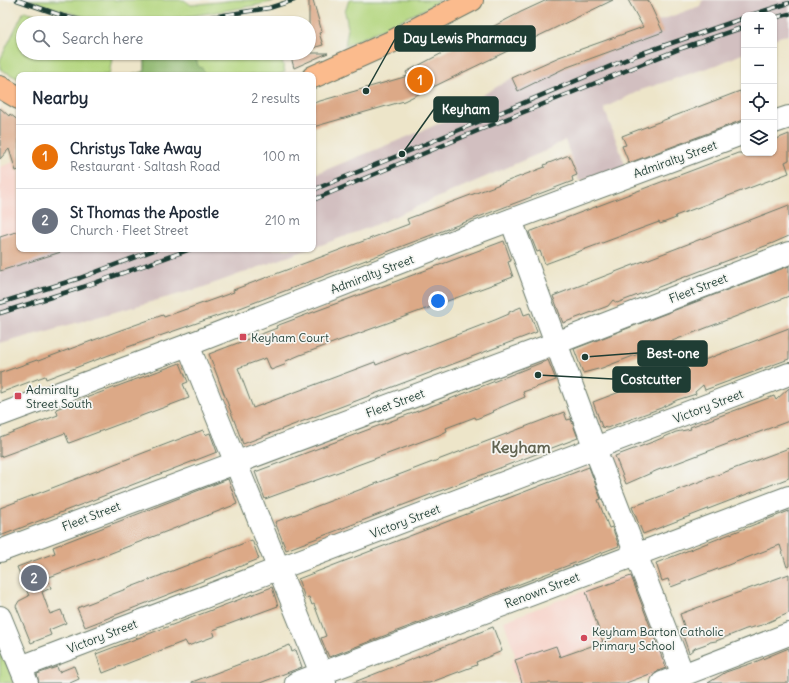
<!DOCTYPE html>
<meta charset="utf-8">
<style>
:root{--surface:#fff;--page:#f2f2f3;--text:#1f2937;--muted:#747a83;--line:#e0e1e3;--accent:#2563eb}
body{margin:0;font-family:Delius,sans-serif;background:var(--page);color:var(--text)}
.controls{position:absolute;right:12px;top:12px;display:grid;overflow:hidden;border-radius:8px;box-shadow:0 1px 3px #0004}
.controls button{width:36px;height:36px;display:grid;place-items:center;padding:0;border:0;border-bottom:1px solid var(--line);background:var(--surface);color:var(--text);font:20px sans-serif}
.you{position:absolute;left:438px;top:301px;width:14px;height:14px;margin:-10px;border:3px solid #fff;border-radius:50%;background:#1a73e8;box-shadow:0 0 0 6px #1a73e833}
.badge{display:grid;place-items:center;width:26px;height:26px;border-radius:50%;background:var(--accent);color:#fff;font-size:13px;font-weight:700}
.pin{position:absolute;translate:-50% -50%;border:2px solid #fff;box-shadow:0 1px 4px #0006}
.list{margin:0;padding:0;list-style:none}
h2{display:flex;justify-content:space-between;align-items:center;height:52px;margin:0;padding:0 16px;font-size:17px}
h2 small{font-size:13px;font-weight:400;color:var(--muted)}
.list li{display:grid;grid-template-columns:26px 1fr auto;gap:12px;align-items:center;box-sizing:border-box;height:64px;padding:0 16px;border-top:1px solid var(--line)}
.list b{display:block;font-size:15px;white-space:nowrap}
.list p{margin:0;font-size:13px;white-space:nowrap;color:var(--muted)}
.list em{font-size:13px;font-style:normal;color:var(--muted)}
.icon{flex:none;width:22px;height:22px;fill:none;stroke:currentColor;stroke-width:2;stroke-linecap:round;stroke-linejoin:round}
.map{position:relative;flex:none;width:789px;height:683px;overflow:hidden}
.search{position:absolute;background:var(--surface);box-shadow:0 1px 3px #0004;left:16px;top:16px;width:300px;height:44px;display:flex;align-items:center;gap:10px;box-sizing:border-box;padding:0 14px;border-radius:22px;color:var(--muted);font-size:15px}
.panel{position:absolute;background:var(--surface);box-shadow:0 1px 3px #0004;left:16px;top:72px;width:300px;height:180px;border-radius:8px}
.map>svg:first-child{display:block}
.built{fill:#f7d1c7}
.industrial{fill:#d2bfc0}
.green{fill:#b4d67f;stroke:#6a8a5a}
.forest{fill:#8fb76e;stroke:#577a51}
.building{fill:#dca987}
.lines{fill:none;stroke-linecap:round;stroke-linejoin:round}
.minor-casing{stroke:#677868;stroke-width:24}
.major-casing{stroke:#677868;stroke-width:24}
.minor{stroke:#fff;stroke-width:22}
.major{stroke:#fbbb8d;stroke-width:22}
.rail-casing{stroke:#1f3d34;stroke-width:4.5}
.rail{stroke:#f6f6f2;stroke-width:3;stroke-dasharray:9;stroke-linecap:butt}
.poi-dot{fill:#d1495b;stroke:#f6f6f2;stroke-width:1.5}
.labels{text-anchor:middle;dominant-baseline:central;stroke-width:3.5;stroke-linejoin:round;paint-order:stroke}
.street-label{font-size:12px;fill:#1f3d34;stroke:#f6f6f2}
.poi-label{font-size:12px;fill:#1f3d34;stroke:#f6f6f2;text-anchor:start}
.district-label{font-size:16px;font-weight:bold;fill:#616351;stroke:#f6f6f2}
.leader{fill:none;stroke:#1f3d34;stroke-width:1.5}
.callout-dot{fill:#1f3d34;stroke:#f6f6f2;stroke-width:1.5}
.callout{fill:#1f3d34;stroke:#1f3d34;stroke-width:1.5}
.callout-label{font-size:13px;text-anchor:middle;font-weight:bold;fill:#fff}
</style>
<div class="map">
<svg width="789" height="683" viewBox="0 0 789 683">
<rect width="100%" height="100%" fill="#f6f6f2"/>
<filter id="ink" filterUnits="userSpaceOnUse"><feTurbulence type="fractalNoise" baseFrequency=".025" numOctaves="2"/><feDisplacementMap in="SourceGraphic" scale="8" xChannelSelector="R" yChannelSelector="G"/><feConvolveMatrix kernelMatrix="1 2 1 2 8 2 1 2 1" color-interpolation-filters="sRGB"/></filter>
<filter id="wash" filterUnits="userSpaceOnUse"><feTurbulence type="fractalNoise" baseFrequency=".012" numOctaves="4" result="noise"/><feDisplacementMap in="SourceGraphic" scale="16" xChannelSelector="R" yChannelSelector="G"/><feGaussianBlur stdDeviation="0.9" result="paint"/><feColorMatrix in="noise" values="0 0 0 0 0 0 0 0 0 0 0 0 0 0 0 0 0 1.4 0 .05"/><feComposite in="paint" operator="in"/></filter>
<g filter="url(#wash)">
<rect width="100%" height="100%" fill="#ede5c9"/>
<g class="built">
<path d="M19,160V249H68L0,271V167Z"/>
<path d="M635,571L669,670L631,683H518L510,666L515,655L504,621Z"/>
</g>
<g class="industrial">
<path d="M705,0H789V35L782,36L774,39V15H744V53L719,64L641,90L604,108L626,167L579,181L565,140L545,151L370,227L313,248V175L429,128L478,105L476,99L512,78L559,57L700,6L702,1Z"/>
<path d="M68,249H309L201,288L0,344V271Z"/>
</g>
<g class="green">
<path d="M29,0H162L163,1L165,0H184L191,5L236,0H278C253,7 228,10 203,14C171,19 138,24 106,20C80,17 54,8 29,0Z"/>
<path d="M349,0H440L425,9L345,46L348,28L345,12Z"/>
<path d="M24,11L70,23H23V53H108L107,56L112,58L109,75H19V79L0,69V60Z"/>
<path d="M145,53H280L285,72L278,75H145Z"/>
<path d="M0,647L15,683H0Z"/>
</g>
<path class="forest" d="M145,53H196L195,55L198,66L203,69L205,75H132L145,71Z"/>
<g id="blocks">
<g class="building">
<path d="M309,0H313L322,32L319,33L323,45L309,49Z"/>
<path d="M547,0H613L404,101L313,127V103L408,76L406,72L521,12Z"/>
<path d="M628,0H648L663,32L565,68L518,91L512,78L559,57L643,27Z"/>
<path d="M290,53H328L294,68Z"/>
<path d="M740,91L744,103V121H740L629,163L622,146L626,145L622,136Z"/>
<path d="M0,108L9,116L10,114L19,121V170L16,171L9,149L0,159Z"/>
<path d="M789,134V160L785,162L789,173L675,216L676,218L660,224L659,222L545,264L540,251L537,252L529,232L738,153H774V140Z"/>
<path d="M569,155L577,175L572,177L573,181L240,308L125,348V349L46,379L45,376L0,393V373L37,360L38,361L118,331L163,315L164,317L234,292L233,290L409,224L407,219L545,167L544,165Z"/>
<path d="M789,205V236L773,243L617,303L613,300L608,306L563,323L553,296Z"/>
<path d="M19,231V249H61V252L0,271V237Z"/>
<path d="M504,241L511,261L508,262L513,277L300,355L286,361L287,364L271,370L266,358L238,368L253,408L375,362L376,365L406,353L407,354L495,320L509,314V312L521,307L524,315L530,313L537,332L243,444L209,354L277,328L276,326Z"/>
<path d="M789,266V296L602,368L583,373L574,349Z"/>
<path d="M789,328V359L705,390L703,385L695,392L696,394L677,400L661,408L607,428L602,427L593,402Z"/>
<path d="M548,360L556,380L523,392L525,397L492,411L493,412L476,419L475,417L446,428L447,431L439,435L265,499L255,472L450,399Z"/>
<path d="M180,363L188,382L183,384L189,398L69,443L65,433L0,457V437L58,415L56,409Z"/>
<path d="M789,388V421L658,470L626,484L615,456L655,441L676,432L691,429L690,427L774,396L776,400Z"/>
<path d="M564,412L567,420L571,419L578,438L286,550L275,522Z"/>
<path d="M203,430L205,435L210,433L217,452L0,536V508Z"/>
<path d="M789,448V478L643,534L632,507Z"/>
<path d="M589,467L601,499L598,500L609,528L612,527L619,546L329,657L321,638L326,636L314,604L312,605L309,597L305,598L298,579Z"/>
<path d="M228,479L237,504L47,578L51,588L42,592L50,614L61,610L66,623L49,630L51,635L31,643L16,606L19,601L29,596L17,567L55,553L53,547Z"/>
<path d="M789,511V566L787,567L780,545L671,587L668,579L662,581L656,563Z"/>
<path d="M252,540L259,559L85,627L77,608Z"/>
<path d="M789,574V613L762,625L746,629L716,641L710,642L709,643L695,648L689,653L681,630L685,629L680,614Z"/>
<path d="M631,576L666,668L626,683H522L515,660L556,646L560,657L603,642L586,592Z"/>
<path d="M272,587L278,606L213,630L215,636L188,646L185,641L103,673L96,654Z"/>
<path d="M493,627L502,651L476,662L477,665L429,683H352Z"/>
<path d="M290,645L292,652L296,650L302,667L260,683H192V682Z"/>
<path d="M789,648V683H708L726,672L755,662Z"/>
<path d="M74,666L79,679L70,683H39L37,674L57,667L59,672Z"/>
</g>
</g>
</g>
<g filter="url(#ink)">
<use href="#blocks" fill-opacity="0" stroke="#677868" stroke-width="1"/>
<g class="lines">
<defs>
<g id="minor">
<path d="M774,122L789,117"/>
<path d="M511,220L595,449L683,675"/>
<path d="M188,345L325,683"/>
<path d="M0,415L188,345L462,238L744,133"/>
<path d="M0,551L556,343L789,253"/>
<path d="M0,617L27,683"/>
<path d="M21,667L789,374"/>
<path d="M296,683L789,497"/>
<path d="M662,683L789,634"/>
</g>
<g id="major">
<path d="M313,77L391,42L472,0"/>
<path d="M0,87L19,98"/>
</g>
</defs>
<use href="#minor" class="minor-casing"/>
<use href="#major" class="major-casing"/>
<use href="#minor" class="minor"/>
<use href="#major" class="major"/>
<defs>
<g id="rail">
<path d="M17,0L63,16L92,23"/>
<path d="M751,15L789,3"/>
<path d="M774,18L789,14"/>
<path d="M173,23L269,8L294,0"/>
<path d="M313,190L402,154L637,55L744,18"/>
<path d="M313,200L489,126L682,48L744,27"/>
<path d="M0,303L80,278L157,249"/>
<path d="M0,313L83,287L191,249"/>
</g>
</defs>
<use href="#rail" class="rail-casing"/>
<use href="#rail" class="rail"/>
</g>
</g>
<g class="poi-dot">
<rect x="239" y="333" width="8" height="8" rx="2"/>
<rect x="14" y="392" width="8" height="8" rx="2"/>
<circle cx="584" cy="638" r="4"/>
</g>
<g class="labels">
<g class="street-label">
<text transform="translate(675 159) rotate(-20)">Admiralty Street</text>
<text transform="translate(372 274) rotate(-21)">Admiralty Street</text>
<text transform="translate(698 288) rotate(-21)">Fleet Street</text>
<text transform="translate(395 403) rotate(-20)">Fleet Street</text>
<text transform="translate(708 406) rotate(-21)">Victory Street</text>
<text transform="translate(91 516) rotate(-21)">Fleet Street</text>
<text transform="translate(405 521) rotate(-21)">Victory Street</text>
<text transform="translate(542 590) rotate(-21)">Renown Street</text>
<text transform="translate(102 636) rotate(-21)">Victory Street</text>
</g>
<g class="poi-label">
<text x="251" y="337">Keyham Court</text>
<text x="26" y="389">Admiralty<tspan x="26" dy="14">Street South</tspan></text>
<text x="592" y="631">Keyham Barton Catholic<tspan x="592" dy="14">Primary School</tspan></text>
</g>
<g class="district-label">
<text x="521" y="447">Keyham</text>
</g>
</g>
<path class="leader" d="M366 91L395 39M402 154L434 109M585 357L638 353M538 375L613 379"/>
<g class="callout-dot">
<circle cx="366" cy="91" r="4"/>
<circle cx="402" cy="154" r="4"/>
<circle cx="585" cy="357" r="4"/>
<circle cx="538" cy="375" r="4"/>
</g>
<g class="callout">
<rect x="395" y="26" width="140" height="25" rx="4"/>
<rect x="434" y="97" width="64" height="25" rx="4"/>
<rect x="638" y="341" width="69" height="25" rx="4"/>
<rect x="613" y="367" width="77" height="25" rx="4"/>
</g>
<g class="callout-label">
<text x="465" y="43">Day Lewis Pharmacy</text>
<text x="466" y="114">Keyham</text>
<text x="673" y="358">Best-one</text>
<text x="651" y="384">Costcutter</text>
</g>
</svg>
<div class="controls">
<button>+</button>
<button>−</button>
<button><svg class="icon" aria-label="locate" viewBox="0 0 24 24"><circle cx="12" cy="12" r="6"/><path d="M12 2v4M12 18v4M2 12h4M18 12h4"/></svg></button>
<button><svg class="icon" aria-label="layers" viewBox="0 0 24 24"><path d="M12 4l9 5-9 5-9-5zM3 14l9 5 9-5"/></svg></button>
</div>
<div class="you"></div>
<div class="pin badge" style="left:420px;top:80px;background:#e8710a">1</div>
<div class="pin badge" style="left:34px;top:578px;background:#6b7280">2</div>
<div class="search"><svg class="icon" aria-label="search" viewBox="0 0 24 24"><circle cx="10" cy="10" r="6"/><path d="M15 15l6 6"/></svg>Search here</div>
<section class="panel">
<h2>Nearby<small>2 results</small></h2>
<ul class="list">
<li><span class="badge" style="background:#e8710a">1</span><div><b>Christys Take Away</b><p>Restaurant · Saltash Road</p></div><em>100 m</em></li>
<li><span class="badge" style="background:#6b7280">2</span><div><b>St Thomas the Apostle</b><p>Church · Fleet Street</p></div><em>210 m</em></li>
</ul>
</section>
</div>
